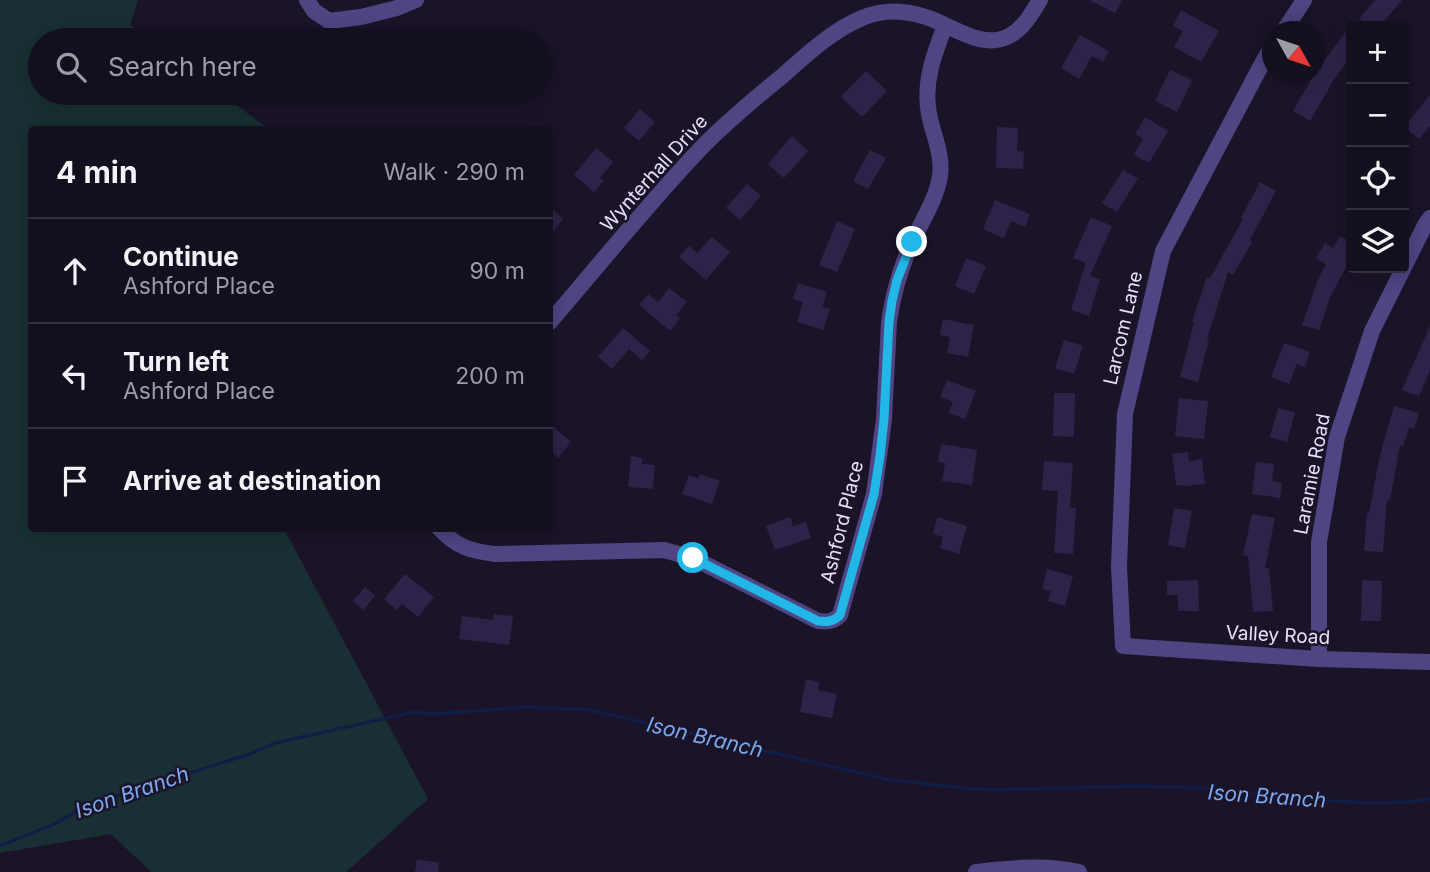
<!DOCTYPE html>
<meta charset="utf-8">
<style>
:root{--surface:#140f1f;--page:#211d2c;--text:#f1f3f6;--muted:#9d9ca4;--line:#332f3d}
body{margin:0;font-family:Inter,sans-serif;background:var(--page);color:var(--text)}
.controls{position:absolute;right:21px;top:21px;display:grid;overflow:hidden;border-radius:7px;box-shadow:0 4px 18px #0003}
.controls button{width:63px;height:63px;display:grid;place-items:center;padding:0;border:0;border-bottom:2px solid var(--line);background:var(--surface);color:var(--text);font:35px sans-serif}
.compass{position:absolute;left:1262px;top:21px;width:63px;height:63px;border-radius:50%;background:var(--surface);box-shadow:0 4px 18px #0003;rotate:130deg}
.stop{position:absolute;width:21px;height:21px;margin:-16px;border:5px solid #21b7e6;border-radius:50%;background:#fff}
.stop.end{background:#21b7e6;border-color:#fff;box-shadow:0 2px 7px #0008}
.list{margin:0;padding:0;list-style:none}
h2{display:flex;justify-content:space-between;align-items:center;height:91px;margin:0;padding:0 28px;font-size:30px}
h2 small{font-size:23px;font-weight:400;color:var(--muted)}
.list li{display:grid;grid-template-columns:46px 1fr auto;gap:21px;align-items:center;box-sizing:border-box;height:105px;padding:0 28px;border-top:2px solid var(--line)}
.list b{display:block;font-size:26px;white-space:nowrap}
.list p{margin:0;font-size:23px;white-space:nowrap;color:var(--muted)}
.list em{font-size:23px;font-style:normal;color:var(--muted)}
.icon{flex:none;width:38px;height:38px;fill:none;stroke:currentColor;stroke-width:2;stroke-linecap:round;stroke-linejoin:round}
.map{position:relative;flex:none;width:1430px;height:872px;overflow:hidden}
.search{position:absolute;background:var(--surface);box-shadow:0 4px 18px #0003;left:28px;top:28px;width:525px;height:77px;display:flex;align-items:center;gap:18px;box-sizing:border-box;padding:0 24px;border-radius:38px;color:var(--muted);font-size:26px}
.panel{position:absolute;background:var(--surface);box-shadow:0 4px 18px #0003;left:28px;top:126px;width:525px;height:406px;border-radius:7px}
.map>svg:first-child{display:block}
.green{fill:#183033}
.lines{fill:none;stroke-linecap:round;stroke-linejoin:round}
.stream{stroke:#121d45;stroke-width:3.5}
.building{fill:#2f2248}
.minor{stroke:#4f4583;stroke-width:16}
.route{stroke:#21b7e6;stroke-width:9}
.labels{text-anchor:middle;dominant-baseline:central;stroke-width:5;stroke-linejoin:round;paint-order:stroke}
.street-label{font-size:19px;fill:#e7e0fb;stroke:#1b1429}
.water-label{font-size:21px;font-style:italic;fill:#79a9f0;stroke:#1b1429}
</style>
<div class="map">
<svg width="1430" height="872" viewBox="0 0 1430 872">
<rect width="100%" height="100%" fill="#1b1429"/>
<path class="green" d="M0,0H138L130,25L151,40H40V93H220L269,129L32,130V528L284,529L428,799L346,872H151L111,834L0,853Z"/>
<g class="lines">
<path class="stream" d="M0,846L57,823L85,806L250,754L275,743L414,712L435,714L526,707L590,710L886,779L962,788L990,790L1136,786L1206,788L1297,799L1371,803L1408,802L1430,799"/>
</g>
<g class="building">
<path d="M1089,0H1122L1115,13Z"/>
<path d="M1375,0H1402L1380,26H1368L1359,19Z"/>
<path d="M1181,10L1219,31L1201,62L1174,47L1183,31L1173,26Z"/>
<path d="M1351,25V56L1330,85H1331L1310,121L1293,111L1317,70Z"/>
<path d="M1080,35L1109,51L1103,62L1092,56L1079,79L1061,68Z"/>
<path d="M1170,70L1192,80L1177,112L1155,101Z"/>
<path d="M866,71L887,91L862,117L841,97Z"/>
<path d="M1430,95V126L1419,139L1404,127Z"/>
<path d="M640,109L655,122L639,141L624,128Z"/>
<path d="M1145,117L1168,131L1149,163L1134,155L1143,138L1135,134Z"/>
<path d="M997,127L1018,128L1017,151L1024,152L1023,169L996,168Z"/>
<path d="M792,136L808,151L784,178L768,164Z"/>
<path d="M596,148L613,162L600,178L604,181L594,192L574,175Z"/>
<path d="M870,150L886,158L868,189L853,181Z"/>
<path d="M1123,170L1138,178L1117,212L1102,203Z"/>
<path d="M1260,182L1276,191L1250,240L1252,242L1233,275L1228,272L1207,339L1209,340L1198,382L1180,377L1194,322H1192L1207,277L1210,278L1243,219L1241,218Z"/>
<path d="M747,184L761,196L740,220L726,208Z"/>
<path d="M995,200L1030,214L1025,227L1011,221L1004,238L983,229Z"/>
<path d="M550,207L563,219L550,235Z"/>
<path d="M1091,217L1112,226L1090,276L1100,279L1089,316L1071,310L1086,263L1073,258Z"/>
<path d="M837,221L855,229L837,272L819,265Z"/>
<path d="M1340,236L1351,242V258L1331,295L1319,330L1302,325L1318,279L1326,264L1316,258L1325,243L1333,248Z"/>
<path d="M712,237L730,252L706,280L679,257L689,246L697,253Z"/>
<path d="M966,258L986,266L974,294L955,286Z"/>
<path d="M798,283L827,292L822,307L830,309L823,330L797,322L803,302L793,299Z"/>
<path d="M669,288L687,302L676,315L680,318L670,331L639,305L648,294L658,302Z"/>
<path d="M943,319L974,325L968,357L947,353L950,337L940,335Z"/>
<path d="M1430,326V370L1419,396L1402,390Z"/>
<path d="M623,328L650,351L642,360L629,349L612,369L598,357Z"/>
<path d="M1064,340L1083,346L1074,374L1055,368Z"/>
<path d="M1284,343L1310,352L1305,367L1297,364L1289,384L1271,377Z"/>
<path d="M947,380L976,391L965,419L949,413L953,402L940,397Z"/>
<path d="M1054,393H1075L1074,437L1053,436Z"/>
<path d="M1179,398L1208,401L1204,439L1175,436Z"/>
<path d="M1394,406L1419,413L1414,429L1409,427L1403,446L1400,445L1390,500L1387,499L1383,552L1364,551L1367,513H1369L1380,455Z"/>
<path d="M1278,408L1295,412L1287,442L1270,437Z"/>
<path d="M550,424L571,442L558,458L550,450Z"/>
<path d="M941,444L977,450L972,485L942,481L945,463L938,462Z"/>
<path d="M1188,452L1189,461L1202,459L1205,484L1186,486L1176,485L1172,454Z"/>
<path d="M631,456L642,458V464L655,465L653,489L628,487Z"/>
<path d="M1044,461L1073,463L1070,508H1076L1073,554L1054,553L1058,491L1042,490Z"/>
<path d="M1256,462L1274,464L1272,481L1282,483L1280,498L1252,494Z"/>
<path d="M700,474L720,481L712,504L682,494L689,475L698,479Z"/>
<path d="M1174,508L1192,511L1185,548L1168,545Z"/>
<path d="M1252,514L1275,518L1265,568H1269L1273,611L1253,612L1248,556L1243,555Z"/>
<path d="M790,517L793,526L806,522L811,538L775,550L766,526Z"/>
<path d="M937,517L967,526L959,554L940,548L943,537L933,534Z"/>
<path d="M1047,569L1073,576L1065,606L1048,601L1051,591L1042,589Z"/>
<path d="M405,574L434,597L418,617L402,604L397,610L384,599Z"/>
<path d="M1198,580L1199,611H1178V595H1167V581Z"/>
<path d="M1362,580L1382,581L1381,621H1361Z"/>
<path d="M365,587L375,596L363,610L353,601Z"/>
<path d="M494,614L513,616L509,645L459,639L462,616L493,620Z"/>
<path d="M806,679L819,682L818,690L837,694L832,718L800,712Z"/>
<path d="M417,859L439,863L438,872H415Z"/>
</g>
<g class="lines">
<g class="minor">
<path d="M307,0L314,11L329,21L361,17L397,8L416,0"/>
<path d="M1283,32L1304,0"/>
<path d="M1272,47L1265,58L1163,251L1125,414L1119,567L1123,646L1319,659L1430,662"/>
<path d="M550,322C601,263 650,201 704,145C728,121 754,99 780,78C805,56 831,31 862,18C883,9 907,10 929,18C954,27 983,50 1009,36C1024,28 1032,13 1040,0"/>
<path d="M439,528C456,547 471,551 495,554L664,550L693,558L818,621C827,622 833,622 840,615L874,494L884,419L889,322C893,293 901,266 913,240C923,219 936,200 940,176C943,154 933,135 929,114C923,83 934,54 945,26"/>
<path d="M1319,659V542L1337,437L1372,331L1425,225L1430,218"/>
<path d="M976,872C1011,868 1045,864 1079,872"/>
</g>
</g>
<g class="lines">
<path class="route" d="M693,558L818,621C827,622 833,622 840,615L874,494L880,456L884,419L889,322L892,301L897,280L912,242"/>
</g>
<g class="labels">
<g class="street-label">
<text transform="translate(654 173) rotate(-48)">Wynterhall Drive</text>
<text transform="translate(1123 328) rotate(-77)">Larcom Lane</text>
<text transform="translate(1312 474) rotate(-79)">Laramie Road</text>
<text transform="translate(842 522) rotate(-76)">Ashford Place</text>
<text transform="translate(1278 635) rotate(3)">Valley Road</text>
</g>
<g class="water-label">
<text transform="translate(705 737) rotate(13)">Ison Branch</text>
<text transform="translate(132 792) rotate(-19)">Ison Branch</text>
<text transform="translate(1267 796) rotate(4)">Ison Branch</text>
</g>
</g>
</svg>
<div class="controls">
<button>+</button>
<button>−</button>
<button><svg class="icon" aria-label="locate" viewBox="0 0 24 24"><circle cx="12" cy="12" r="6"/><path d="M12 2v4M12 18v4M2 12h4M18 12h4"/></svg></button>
<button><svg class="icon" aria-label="layers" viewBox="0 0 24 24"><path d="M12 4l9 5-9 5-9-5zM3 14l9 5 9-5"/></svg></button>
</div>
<svg class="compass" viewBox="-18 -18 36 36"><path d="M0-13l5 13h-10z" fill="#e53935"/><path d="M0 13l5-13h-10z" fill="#9d9ca4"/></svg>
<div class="stop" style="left:693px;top:558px"></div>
<div class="stop end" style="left:912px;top:242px"></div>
<div class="search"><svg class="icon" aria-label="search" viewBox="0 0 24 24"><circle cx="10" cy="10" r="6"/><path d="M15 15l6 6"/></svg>Search here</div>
<section class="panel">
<h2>4 min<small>Walk · 290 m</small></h2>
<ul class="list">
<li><svg class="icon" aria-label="ahead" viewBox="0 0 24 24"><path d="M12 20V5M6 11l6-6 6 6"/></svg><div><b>Continue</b><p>Ashford Place</p></div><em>90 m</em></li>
<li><svg class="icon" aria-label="left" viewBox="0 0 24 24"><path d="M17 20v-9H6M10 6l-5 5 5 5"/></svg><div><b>Turn left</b><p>Ashford Place</p></div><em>200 m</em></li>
<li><svg class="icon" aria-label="arrive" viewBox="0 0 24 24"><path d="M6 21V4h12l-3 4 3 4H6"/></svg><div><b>Arrive at destination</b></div></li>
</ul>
</section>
</div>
